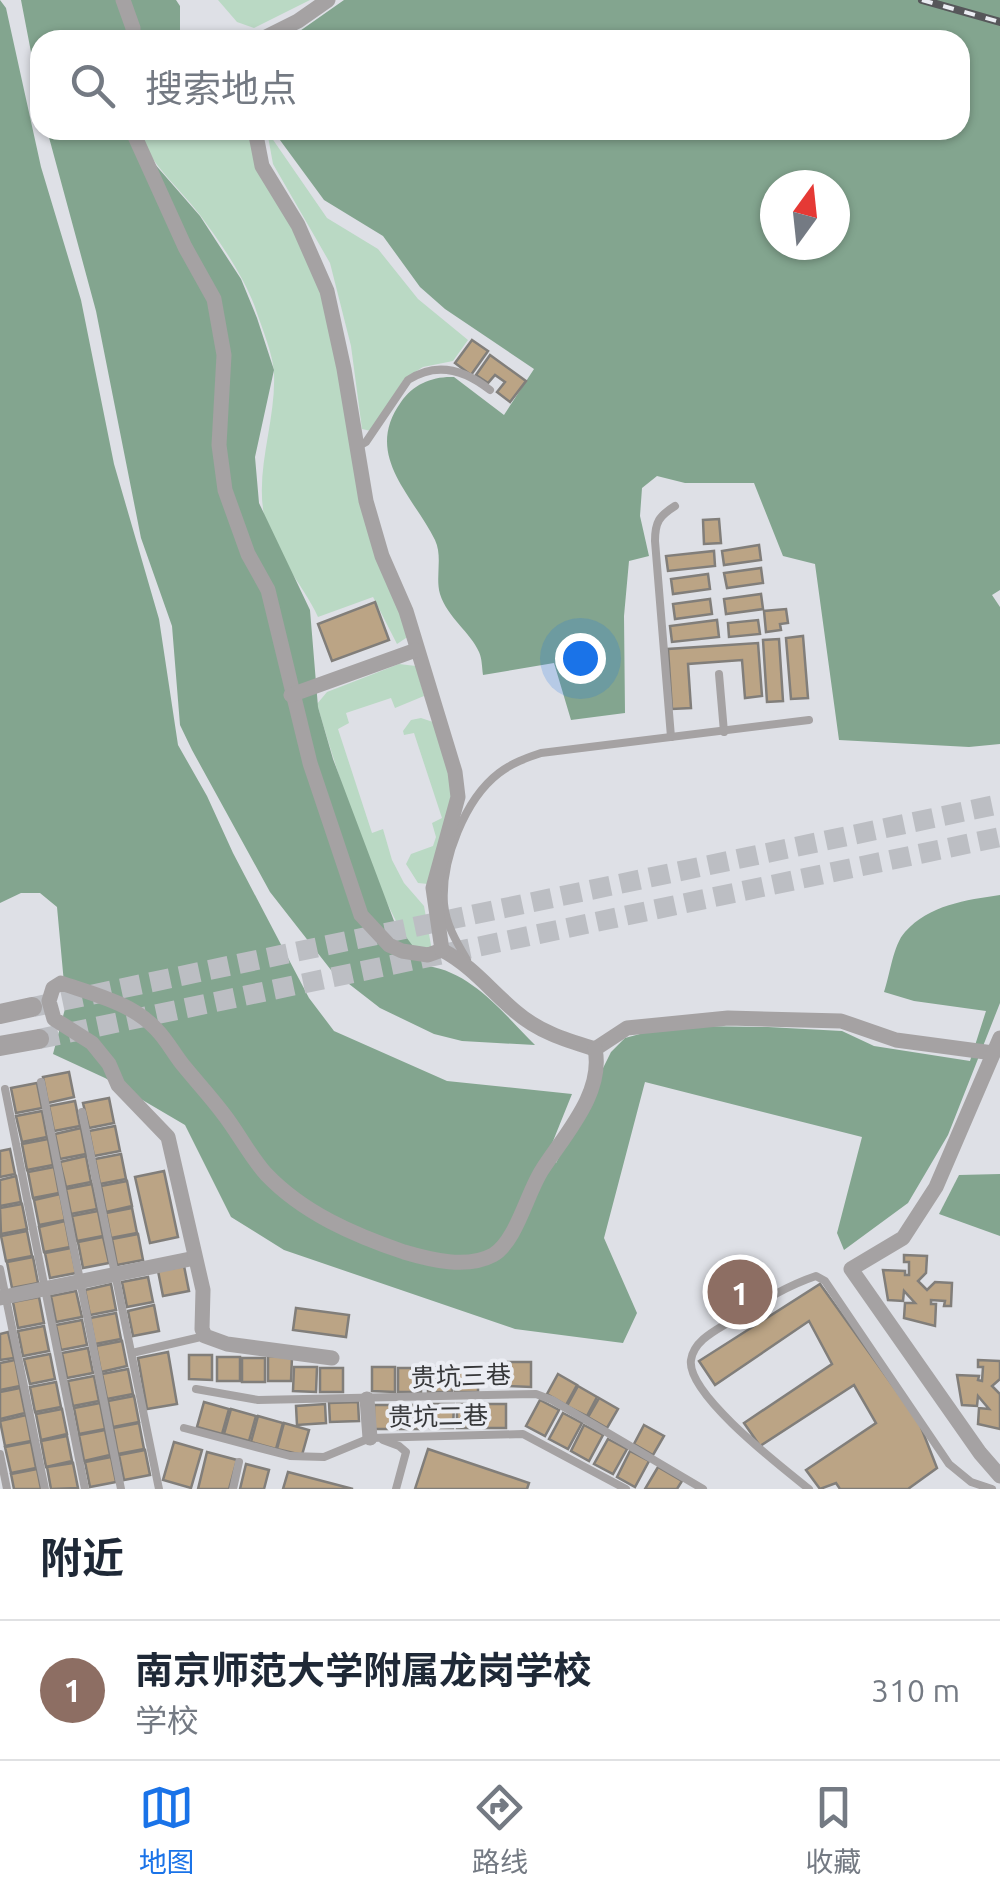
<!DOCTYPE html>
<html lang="zh">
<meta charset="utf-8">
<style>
:root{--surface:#fff;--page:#f6f6f7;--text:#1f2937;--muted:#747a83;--line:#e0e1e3;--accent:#1a73e8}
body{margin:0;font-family:Ubuntu,"Noto Sans SC",sans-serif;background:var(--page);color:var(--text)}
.compass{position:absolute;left:760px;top:170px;width:90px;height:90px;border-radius:50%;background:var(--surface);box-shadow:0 2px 8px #0004;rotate:15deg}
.you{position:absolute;left:580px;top:658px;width:35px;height:35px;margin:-25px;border:8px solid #fff;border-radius:50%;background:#1a73e8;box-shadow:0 0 0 15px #1a73e833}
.badge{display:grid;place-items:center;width:65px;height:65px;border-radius:50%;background:var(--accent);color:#fff;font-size:32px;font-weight:700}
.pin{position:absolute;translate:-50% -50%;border:5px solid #fff;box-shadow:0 2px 10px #0006}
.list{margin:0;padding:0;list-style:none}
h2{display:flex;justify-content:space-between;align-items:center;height:130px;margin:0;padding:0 40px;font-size:42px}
h2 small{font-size:32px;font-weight:400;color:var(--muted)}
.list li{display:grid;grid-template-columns:65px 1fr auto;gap:30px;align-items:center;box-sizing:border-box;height:140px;padding:0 40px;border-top:2px solid var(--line)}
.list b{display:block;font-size:38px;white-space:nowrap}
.list p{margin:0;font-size:32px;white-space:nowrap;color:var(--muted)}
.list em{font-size:32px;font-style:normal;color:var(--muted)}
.icon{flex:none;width:55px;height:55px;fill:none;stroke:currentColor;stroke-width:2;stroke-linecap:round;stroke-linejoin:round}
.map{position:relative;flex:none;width:1000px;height:1489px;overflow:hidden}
.search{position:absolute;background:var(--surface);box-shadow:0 2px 8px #0004;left:30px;right:30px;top:30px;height:110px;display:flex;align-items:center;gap:25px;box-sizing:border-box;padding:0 35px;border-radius:30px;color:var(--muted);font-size:38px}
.sheet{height:270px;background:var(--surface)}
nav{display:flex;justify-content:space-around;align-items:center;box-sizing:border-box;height:140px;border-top:2px solid var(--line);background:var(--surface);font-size:28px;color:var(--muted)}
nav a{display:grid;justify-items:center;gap:5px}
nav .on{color:var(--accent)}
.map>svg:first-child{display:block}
.green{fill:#bad9c4}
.forest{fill:#83a58f;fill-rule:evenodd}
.building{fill:#bba485;stroke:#817e7a;stroke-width:2.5}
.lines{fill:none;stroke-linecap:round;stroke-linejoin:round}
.tertiary-tunnel{stroke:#bcbec3;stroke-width:20;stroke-dasharray:20 10;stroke-linecap:butt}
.service{stroke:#a5a2a3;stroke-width:8}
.minor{stroke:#a5a2a3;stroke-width:15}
.tertiary{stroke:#a5a2a3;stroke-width:20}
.rail-casing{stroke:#56575a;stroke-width:8}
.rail{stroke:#ebedf3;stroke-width:4;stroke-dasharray:11;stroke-linecap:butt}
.labels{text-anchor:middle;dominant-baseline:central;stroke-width:8;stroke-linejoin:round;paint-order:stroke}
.street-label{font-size:25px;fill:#363739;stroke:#ebedf3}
</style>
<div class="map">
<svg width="1000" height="1489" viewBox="0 0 1000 1489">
<rect width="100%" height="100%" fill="#dee0e6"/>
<g class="green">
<path d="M218,0H310L254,28L237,22Z"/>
<path d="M138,130H251L316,270L350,425L409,636L397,644L373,597L318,617C303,583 267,547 263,509C257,464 276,419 274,373C273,353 261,326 255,307C243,275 220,242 200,215C178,186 150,165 138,130Z"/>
<path d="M267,131L327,218L378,249L418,299L468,340L453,361L423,367L404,379L371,431L362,429L351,346L330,263L273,164Z"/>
<path d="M399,664L416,666L424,696L395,708L391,698L346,713L349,723L338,729L372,833L383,829L392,860L404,883L424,906L434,962L431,967C386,938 334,761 317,704L327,692Z"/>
<path d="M421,718L433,722L454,790L428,884L418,883L406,864L411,854L433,846L436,837L432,823L442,818L414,733L404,735L403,731L411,720Z"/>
</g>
<g class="forest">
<path d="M0,0L6,8L41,167L81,300L114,464L159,619L178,745L207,796L233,853L309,998L334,1031L447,1081L572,1094L547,1156L556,1163L611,1052L625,1038L651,1031L688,1026L768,1027L842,1031L874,1046L970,1061L986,1011L914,1001L884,992C890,975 893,945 905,932C929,905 966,900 1000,895V1003L948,1135L908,1203L844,1250L837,1233L862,1137L645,1082L604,1238L637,1313L623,1343L515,1329L284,1250L231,1217L185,1125L105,1078L53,1054L66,1005L57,907L40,893H21L0,903Z"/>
<path d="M21,0H176L180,6V37L167,40H40V99Z"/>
<path d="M344,0H1000V590L992,595L1000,607V744L969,747L839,740L815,564L783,556L754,483H685L657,476L642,488L640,516L649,556L629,561L624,616L625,713L571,720L554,663L483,675C482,668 482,658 479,652C471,633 447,617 440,594C435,577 443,557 435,540C412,494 363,455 401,402C413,384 433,376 454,377L504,415L534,369L445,309L420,287L383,236L324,200L277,136L276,130H960V40H287ZM835,185V245H775V185Z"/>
<path d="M47,130H138L146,154L200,216L241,279L257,318L274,370L255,457L259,503L310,610L318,707L333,759L394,921L428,966C473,973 504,1014 535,1045L462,1041L434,1034L380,1008L331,970L270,892L192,750L180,725L172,626L141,538L96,311Z"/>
<path d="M1000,1174V1236L939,1214L959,1175Z"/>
</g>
<g class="building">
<path d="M472,340L488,351L471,375L455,363Z"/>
<path d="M490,355L526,381L510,402L497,392L505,382L495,375L488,383L476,375Z"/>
<path d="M719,519L721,543L704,544L703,520Z"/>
<path d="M759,545L761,560L724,565L722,551Z"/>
<path d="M714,551L715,566L668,571L666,556Z"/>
<path d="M761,568L763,583L727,588L724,573Z"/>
<path d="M708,574L710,589L673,594L671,579Z"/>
<path d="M761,594L763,609L726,614L724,599Z"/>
<path d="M710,599L712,614L675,619L673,604Z"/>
<path d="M375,602L389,640L332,661L318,624Z"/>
<path d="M786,609L788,623L780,624L781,630L766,632L764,611Z"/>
<path d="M717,620L719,637L672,642L670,626Z"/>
<path d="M758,620L760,634L729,637L728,623Z"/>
<path d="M803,636L808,698L791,699L786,638Z"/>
<path d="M779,639L783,701L767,702L763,640Z"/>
<path d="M758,643L762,696L745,698L742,660L688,664L691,708L672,709L668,649Z"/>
<path d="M69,1072L74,1097L48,1103L43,1077Z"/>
<path d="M37,1083L42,1108L16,1113L11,1088Z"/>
<path d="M109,1098L114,1123L89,1128L83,1103Z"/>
<path d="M75,1101L80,1126L54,1131L49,1106Z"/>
<path d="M42,1111L47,1137L22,1142L16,1116Z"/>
<path d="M115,1126L120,1151L94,1156L89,1131Z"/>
<path d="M81,1128L86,1154L60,1159L55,1134Z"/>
<path d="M48,1139L53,1165L27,1170L22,1144Z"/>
<path d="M10,1149L15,1174L0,1177V1151Z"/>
<path d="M121,1154L126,1179L100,1184L95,1159Z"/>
<path d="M86,1156L91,1182L66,1187L60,1162Z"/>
<path d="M54,1167L59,1193L33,1198L28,1172Z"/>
<path d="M164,1171L178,1237L150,1243L135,1177Z"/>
<path d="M16,1176L21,1202L0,1206V1180Z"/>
<path d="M127,1181L132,1206L106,1212L101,1186Z"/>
<path d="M92,1184L97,1209L71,1214L66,1189Z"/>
<path d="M60,1194L65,1220L39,1225L34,1200Z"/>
<path d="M22,1204L27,1229L1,1234L0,1208Z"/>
<path d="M132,1208L137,1233L111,1238L106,1213Z"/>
<path d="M98,1211L103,1236L77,1241L72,1216Z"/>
<path d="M65,1221L70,1247L44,1252L39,1227Z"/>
<path d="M27,1231L32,1256L6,1261L1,1236Z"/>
<path d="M138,1234L143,1260L117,1265L112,1239Z"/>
<path d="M103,1237L109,1263L83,1268L78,1242Z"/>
<path d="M71,1248L76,1273L50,1278L45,1253Z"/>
<path d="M904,1255L927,1256L926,1273L918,1281L927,1290L935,1282L952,1283L951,1306H944L945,1301L931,1300V1304H936L935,1326L904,1318L905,1303H915L904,1291L903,1301L888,1300L883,1270L905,1271V1275H909V1262H904Z"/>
<path d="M33,1257L38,1283L12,1288L7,1262Z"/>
<path d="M184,1266L189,1291L163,1296L158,1271Z"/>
<path d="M148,1277L153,1302L127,1307L122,1282Z"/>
<path d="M111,1284L116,1310L90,1315L85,1290Z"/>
<path d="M820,1284L919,1422L937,1468L908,1489H840L836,1483L820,1489L806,1470L876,1423L854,1385L760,1446L744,1423L832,1364L809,1321L715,1385L699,1361Z"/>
<path d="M76,1291L82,1317L56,1322L51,1296Z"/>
<path d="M39,1297L44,1323L18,1328L13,1302Z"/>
<path d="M154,1305L159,1331L133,1336L128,1311Z"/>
<path d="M296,1308L349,1315L346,1337L293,1330Z"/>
<path d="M116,1313L121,1339L95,1344L90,1318Z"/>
<path d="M82,1320L87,1345L61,1350L56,1325Z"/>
<path d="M44,1326L49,1351L23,1356L18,1331Z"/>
<path d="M8,1332L14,1358L0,1360V1334Z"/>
<path d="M122,1341L127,1366L101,1372L96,1346Z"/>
<path d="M88,1348L93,1373L67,1378L62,1353Z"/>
<path d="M168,1352L177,1404L147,1409L138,1358Z"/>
<path d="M50,1354L55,1379L30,1384L24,1359Z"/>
<path d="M189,1355H212V1380L189,1379Z"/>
<path d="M268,1356L292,1357L291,1381H268Z"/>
<rect x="217" y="1357" width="23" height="24"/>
<rect x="242" y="1358" width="23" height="24"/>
<path d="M15,1360L20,1386L0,1390V1363Z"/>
<path d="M978,1360L1000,1361V1379L992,1386L1000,1394V1429L978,1424L979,1408L989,1409L978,1396L977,1406L962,1405L957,1375L979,1376L978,1380L982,1381L983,1367H978Z"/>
<path d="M508,1362H531V1387L508,1386Z"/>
<path d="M294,1367H317L316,1392L293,1391Z"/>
<path d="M372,1367H395V1392L372,1391Z"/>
<rect x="320" y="1368" width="23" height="24"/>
<rect x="398" y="1368" width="23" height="24"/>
<rect x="428" y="1368" width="24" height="24"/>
<rect x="455" y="1368" width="23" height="24"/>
<path d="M128,1369L133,1394L107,1399L102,1374Z"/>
<path d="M558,1374L577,1385L566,1405L547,1394Z"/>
<path d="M94,1376L99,1401L73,1406L68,1381Z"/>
<path d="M56,1382L61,1407L35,1412L30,1387Z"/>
<path d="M578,1386L597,1397L587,1416L567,1406Z"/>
<path d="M20,1388L25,1413L0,1419V1392Z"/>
<path d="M134,1396L139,1422L113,1427L108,1401Z"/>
<path d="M599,1398L618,1409L607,1428L588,1417Z"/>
<path d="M540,1400L559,1410L545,1436L526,1426Z"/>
<path d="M204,1402L229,1409L222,1434L197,1427Z"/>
<path d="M358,1402L359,1421L330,1422L329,1403Z"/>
<path d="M100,1403L105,1429L79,1434L74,1408Z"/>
<path d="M325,1404L326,1423L297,1425L296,1406Z"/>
<path d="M430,1404H454L453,1428H430Z"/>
<rect x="457" y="1404" width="23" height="24"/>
<rect x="483" y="1404" width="23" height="24"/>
<rect x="374" y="1405" width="23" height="24"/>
<path d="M400,1405H424L423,1429H400Z"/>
<path d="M62,1409L67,1434L41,1440L36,1414Z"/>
<path d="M231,1409L256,1416L249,1441L224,1434Z"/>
<path d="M563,1413L582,1423L568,1449L549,1439Z"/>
<path d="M26,1415L31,1441L5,1446L0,1421Z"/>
<path d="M258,1416L283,1423L276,1449L251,1442Z"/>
<path d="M139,1423L144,1449L118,1454L113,1428Z"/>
<path d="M284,1423L309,1430L302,1455L277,1449Z"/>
<path d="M584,1425L603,1435L589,1461L571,1451Z"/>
<path d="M644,1425L664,1436L653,1455L634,1444Z"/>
<path d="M105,1430L110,1455L84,1461L79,1435Z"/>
<path d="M67,1436L72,1461L46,1467L41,1441Z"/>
<path d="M608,1439L627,1449L613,1474L594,1464Z"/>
<path d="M31,1442L36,1468L11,1473L5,1447Z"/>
<path d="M174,1442L202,1450L191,1488L163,1480Z"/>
<path d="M428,1449L529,1483L527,1489H415Z"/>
<path d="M145,1450L150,1475L124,1480L119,1455Z"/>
<path d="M630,1451L649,1461L635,1487L617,1477Z"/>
<path d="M207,1452L237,1460L229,1489H198Z"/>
<path d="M111,1457L116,1482L90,1487L85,1462Z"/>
<path d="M73,1463L78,1488L51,1489L47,1467Z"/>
<path d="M246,1464L269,1470L264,1489H240Z"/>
<path d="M658,1467L682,1481L677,1489H645Z"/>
<path d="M37,1469L41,1489H14L11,1474Z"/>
<path d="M288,1472L353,1489H283Z"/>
</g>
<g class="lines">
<g class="tertiary-tunnel">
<path d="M33,1007L1000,804"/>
<path d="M39,1039L1000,837"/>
</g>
<g class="service">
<path d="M357,447L366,442L408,380C437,361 465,370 490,390"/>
<path d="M719,674L724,732"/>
<path d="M671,737L655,541C655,522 659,516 675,506"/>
<path d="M467,960C457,943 446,925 444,904C441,860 465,799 499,773C512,763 526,758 541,753L809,720"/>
<path d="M41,1082L121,1489"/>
<path d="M5,1089L85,1489"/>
<path d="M82,1112L159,1489"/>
<path d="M0,1269L45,1489"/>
<path d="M132,1353L205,1336"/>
<path d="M196,1389L258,1400L536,1394L552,1400L703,1489"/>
<path d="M184,1428L290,1456L324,1457L370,1438L523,1434L626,1489"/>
<path d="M383,1440L399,1446L406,1452L396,1489"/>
<path d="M0,1454L7,1489"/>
<path d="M233,1489L239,1462"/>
<path d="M809,1489C783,1468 686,1394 691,1360C694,1339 719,1329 734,1319C761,1302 786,1286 816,1276L825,1281L949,1464L971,1482L992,1489"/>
</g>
<g class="minor">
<path d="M123,0L133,28V40"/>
<path d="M260,40L298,21L328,0"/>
<path d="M132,130L185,247L214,299L224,355L219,445L225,490L248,554L268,590L310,763L361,915L389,945L402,951L428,955L442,950C472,966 490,990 516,1012C539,1032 566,1040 595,1049L627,1028L728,1018L841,1021L896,1040L993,1053"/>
<path d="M255,130L262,166L298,225L327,291L344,369L366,501L382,556L406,611L455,772L458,797L433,888L442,950"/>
<path d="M291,695L416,650"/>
<path d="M1000,1038L936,1187L903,1238L851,1269L980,1453L1000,1476"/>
<path d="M0,1298L195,1258"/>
<path d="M332,1358L227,1344L205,1336L202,1329L203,1290L168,1137L118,1085L109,1064L92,1043L54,1019L49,1001L53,988L61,983C93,994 132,1003 156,1029C167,1040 174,1054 183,1065C196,1081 210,1096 222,1112C238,1132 249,1155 266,1174C303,1213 354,1235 404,1252C431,1260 467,1269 493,1255C516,1242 527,1193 542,1170C565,1134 604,1093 595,1049"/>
<path d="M367,1399L370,1438"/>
</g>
<g class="tertiary">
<path d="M0,1014L32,1007"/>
<path d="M0,1046L39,1039"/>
</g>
<defs>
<path id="rail" d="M922,0L1000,22"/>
</defs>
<use href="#rail" class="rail-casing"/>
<use href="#rail" class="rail"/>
</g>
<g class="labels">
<g class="street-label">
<text transform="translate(461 1376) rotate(-2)">贵坑三巷</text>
<text transform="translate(438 1416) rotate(-1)">贵坑二巷</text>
</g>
</g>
</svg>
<svg class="compass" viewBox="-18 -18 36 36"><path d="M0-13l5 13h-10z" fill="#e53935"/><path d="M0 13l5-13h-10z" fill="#747a83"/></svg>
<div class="you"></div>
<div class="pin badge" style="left:740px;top:1292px;background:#8d6e63">1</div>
<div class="search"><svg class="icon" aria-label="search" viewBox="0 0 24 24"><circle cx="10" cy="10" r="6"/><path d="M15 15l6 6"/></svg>搜索地点</div>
</div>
<section class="sheet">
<h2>附近<small></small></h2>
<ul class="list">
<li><span class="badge" style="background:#8d6e63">1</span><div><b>南京师范大学附属龙岗学校</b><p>学校</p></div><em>310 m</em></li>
</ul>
</section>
<nav>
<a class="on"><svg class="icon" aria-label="map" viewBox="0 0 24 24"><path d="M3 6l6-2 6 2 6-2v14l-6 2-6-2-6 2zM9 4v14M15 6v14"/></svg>地图</a>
<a><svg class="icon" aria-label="directions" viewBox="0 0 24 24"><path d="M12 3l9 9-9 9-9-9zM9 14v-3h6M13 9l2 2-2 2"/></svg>路线</a>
<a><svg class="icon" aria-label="saved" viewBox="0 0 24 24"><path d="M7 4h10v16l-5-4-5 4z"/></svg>收藏</a>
</nav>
